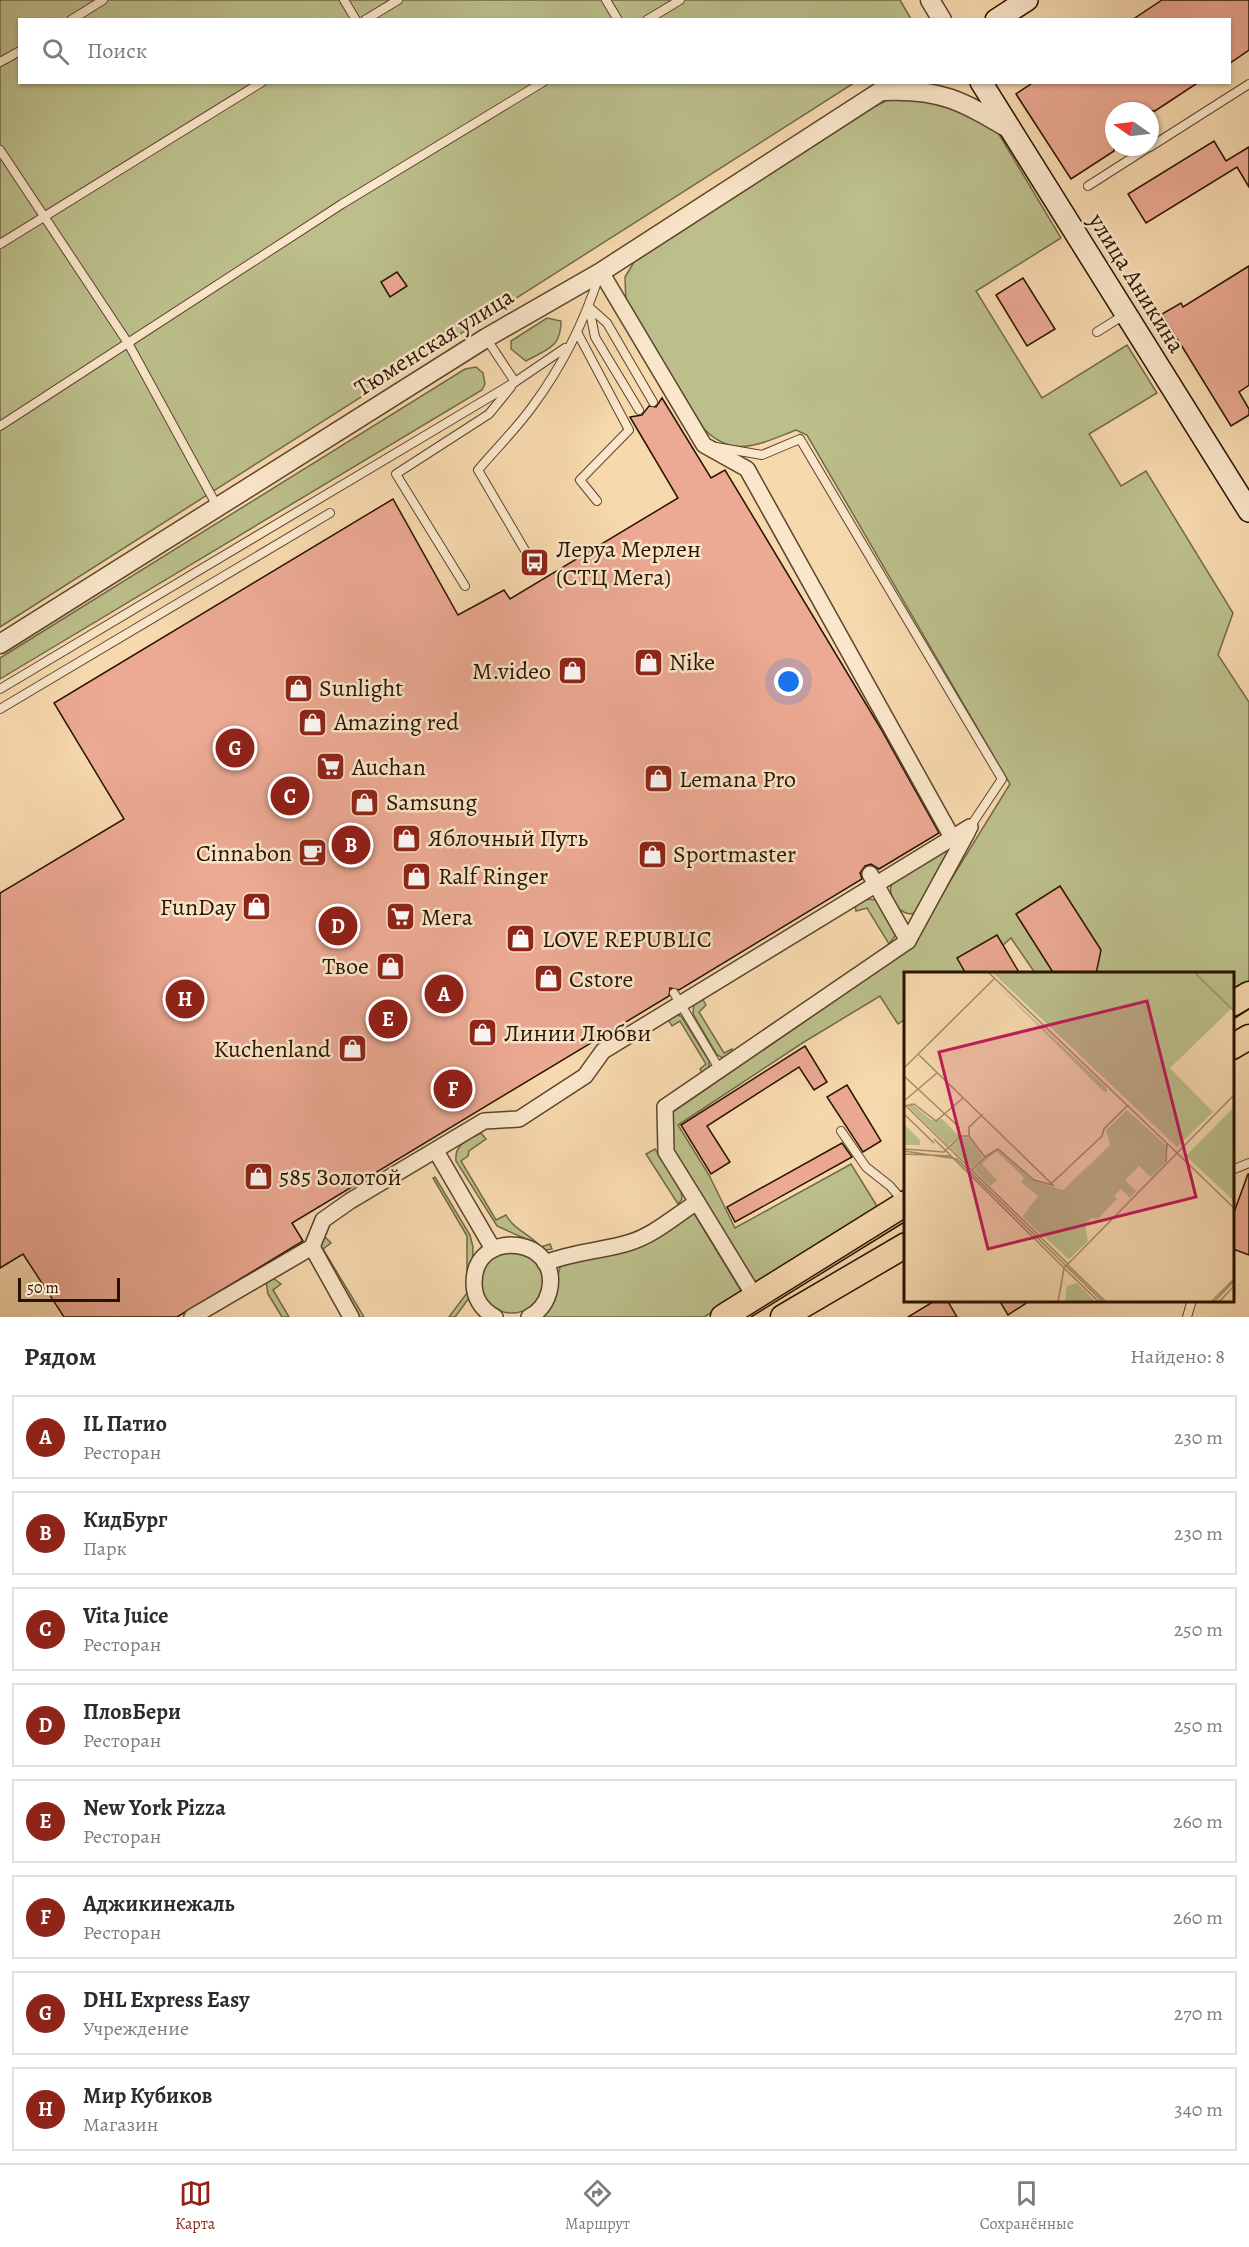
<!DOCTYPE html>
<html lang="ru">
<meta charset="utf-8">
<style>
:root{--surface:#fff;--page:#f7f7f7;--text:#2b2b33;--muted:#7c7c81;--line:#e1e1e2;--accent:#8f2418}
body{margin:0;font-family:Alegreya,serif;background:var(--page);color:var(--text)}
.compass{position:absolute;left:1105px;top:102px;width:54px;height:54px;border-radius:50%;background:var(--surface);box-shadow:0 2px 4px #0004;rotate:284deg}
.scale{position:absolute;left:18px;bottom:15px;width:102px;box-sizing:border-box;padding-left:6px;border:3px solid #291300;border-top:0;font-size:16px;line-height:21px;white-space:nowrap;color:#291300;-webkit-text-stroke:4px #fae6ca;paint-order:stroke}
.you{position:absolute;left:789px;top:682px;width:21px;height:21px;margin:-15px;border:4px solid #fff;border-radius:50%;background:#1a73e8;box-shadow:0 0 0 9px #1a73e833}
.badge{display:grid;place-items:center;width:39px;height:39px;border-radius:50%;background:var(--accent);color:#fff;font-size:20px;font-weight:700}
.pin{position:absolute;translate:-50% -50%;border:3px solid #fff;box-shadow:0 2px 6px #0006}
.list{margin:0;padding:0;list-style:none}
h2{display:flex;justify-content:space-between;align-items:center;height:78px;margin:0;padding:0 24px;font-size:26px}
h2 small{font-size:20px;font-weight:400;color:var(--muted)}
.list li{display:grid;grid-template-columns:39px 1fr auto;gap:18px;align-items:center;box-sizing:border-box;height:84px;margin:0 12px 12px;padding:0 12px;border:2px solid var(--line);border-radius:0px}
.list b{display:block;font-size:22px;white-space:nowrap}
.list p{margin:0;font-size:20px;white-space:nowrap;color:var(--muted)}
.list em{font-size:20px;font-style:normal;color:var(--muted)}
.icon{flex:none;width:33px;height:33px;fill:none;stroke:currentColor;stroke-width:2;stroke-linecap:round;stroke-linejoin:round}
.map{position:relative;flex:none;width:1249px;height:1317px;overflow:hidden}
.search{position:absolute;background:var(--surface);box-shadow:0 2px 4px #0004;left:18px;right:18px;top:18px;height:66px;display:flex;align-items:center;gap:15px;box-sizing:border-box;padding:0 21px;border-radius:0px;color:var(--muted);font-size:22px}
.sheet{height:846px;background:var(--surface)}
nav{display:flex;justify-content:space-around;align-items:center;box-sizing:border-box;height:84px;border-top:2px solid var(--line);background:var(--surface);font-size:16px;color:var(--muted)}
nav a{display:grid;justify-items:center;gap:3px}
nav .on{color:var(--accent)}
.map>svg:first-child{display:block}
.green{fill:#bcbf8b;stroke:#726946;stroke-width:1.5}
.building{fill:#eca993;stroke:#291300;stroke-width:1.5}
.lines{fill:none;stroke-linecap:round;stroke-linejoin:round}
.service-casing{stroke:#5c442c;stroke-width:10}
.minor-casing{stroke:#5c442c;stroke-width:18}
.tertiary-casing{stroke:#5c442c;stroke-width:21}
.secondary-casing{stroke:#291300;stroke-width:24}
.primary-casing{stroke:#291300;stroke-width:27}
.service{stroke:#fae6ca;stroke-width:8}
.minor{stroke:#fae6ca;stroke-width:15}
.tertiary{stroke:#fae6ca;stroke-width:18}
.secondary{stroke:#fae6ca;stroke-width:21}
.primary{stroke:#f7d9ae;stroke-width:24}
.tram{stroke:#291300;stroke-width:1.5}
.labels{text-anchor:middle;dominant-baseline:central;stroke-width:5;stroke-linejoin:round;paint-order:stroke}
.street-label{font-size:24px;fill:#291300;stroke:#fae6ca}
.poi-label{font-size:24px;fill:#291300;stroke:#fae6ca;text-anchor:start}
.inset-road{fill:none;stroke:#a58a68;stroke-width:1.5}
.view{fill:#c2185b;fill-opacity:0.15;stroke:#c2185b;stroke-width:3}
.inset-edge{fill:none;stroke:#291300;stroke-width:3}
</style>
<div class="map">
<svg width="1249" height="1317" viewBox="0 0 1249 1317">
<rect width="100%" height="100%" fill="#f7d9ae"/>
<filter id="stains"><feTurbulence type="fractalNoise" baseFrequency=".00333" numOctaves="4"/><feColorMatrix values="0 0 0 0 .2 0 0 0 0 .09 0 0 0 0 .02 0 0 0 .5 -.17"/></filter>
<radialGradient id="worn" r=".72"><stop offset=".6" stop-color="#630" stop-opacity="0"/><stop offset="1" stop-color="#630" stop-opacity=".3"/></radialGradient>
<g class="green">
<path d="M0,0H900L911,19L20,20V82L854,83L0,627Z"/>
<path d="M912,92L994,126L1061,238L976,291L1042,398L1127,345L1157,393L1089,434L1121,486L1146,471L1233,613L1218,655L1249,702V982L1233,992L1232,974L1035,973L1011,938L972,973L906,974L905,1019L898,1024L880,996L804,1042L678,1125L709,1175L735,1228L851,1164L880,1211L757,1287L672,1151L673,1112L907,951L1010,784L807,435L796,430C762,443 734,460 704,429L626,305L625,277L634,262L874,107L901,93Z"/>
<path d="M547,318L561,321C561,348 547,349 526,361L511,349V341Z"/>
<path d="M476,367L483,373L485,384L482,390L0,679V658L465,369Z"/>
<path d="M950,848L951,850L916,913C900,918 886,898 892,883Z"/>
<path d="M866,899L876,900L894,929L895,936L889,944L867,908L856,911L855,905Z"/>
<path d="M702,998L706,1005L699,1012L724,1053L732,1049L733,1052L723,1058L717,1055L693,1014L694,1003Z"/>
<path d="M675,1015L681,1016L709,1061V1068L702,1073L700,1069L706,1064L680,1021L672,1026L668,1019Z"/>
<path d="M481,1133L486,1139L469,1151L468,1156L461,1161L496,1220L506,1215C514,1230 530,1234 541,1247L550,1244L552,1249L540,1251L528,1240L497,1226L456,1161C454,1144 468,1140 481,1133Z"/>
<path d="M655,1149L681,1190L682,1199L678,1204L646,1154Z"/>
<path d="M435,1177L470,1235L473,1247L472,1294L455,1317H449L467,1293V1236L433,1178Z"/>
<path d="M692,1210L743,1294L704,1317H539L554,1289L561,1264Z"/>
<path d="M325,1237L331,1243L323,1249L364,1317H359L320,1251V1245Z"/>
<circle cx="512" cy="1282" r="31"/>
<path d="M273,1278L281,1284L273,1290L289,1317H282L268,1294L266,1281Z"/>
</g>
<g class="building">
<path d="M1162,0H1249V50L1230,63V20H1132Z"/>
<path d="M1034,82H1199L1155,111H1114V151L1071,179L1016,94Z"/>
<path d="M1214,141L1226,161L1249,147V187L1237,167L1146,223L1128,194Z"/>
<path d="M1249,266V385L1239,392L1249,409V415L1231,426L1162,314L1181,303L1183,307Z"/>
<path d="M397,272L407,286L390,297L381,282Z"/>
<path d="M1023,278L1055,329L1027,346L996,295Z"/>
<path d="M662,398L711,478L725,470L881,729L939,833L879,869L871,864L865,866L860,873L862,879L679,990L670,988L669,996L292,1223L303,1241L177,1317H64L23,1254L0,1268V893L124,819L54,703L393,499L458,615L504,590L510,599L678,498L630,417L642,415L649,406L656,407Z"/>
<path d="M1060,886L1101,950L1096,974H1054L1016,914Z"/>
<path d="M997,935L1020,974H966L957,958Z"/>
<path d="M805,1046L827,1082L814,1090L799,1067L707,1126L730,1162L711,1174L681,1125Z"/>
<path d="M847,1085L881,1141L863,1152L827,1097Z"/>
<path d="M842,1143L852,1157L735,1222L727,1207Z"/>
<path d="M1248,1174H1249V1255L1233,1249V1215Z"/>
<path d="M936,1300H947L957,1317H908Z"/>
<path d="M999,1300H1031L1008,1315Z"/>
</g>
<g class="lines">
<defs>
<g id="service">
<path d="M344,0L356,20"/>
<path d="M606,0L618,20"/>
<path d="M71,20L103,0"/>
<path d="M365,20L398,0"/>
<path d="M647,20L680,0"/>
<path d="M0,62L20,51"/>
<path d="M1150,147L1249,84"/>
<path d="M0,150L128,343L217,506"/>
<path d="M1088,186L1149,147"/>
<path d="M0,244L262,82"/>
<path d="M589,307L595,337L639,410"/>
<path d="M589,307L607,323L653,402"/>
<path d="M577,332L629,430L580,480L597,501"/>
<path d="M1097,332L1124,315"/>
<path d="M486,338L515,382L565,348"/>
<path d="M0,426L342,204L543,82"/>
<path d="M716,447L762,455L800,439L1002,779L970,827"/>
<path d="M526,552L478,470C496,449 516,429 532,407C561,368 584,322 599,276"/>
<path d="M465,586L396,474L489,414L511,387"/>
<path d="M0,689L515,382"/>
<path d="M0,709L330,513"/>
<path d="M674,993L720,1070"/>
<path d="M841,1131L866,1167L890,1186L903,1201"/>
<path d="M1232,1170L1249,1163"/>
<path d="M1187,1317L1192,1300"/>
</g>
<g id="minor">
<path d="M601,272L704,445L747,469L953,839"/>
<path d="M870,874L908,941"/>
<path d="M436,1151L493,1249"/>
<path d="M697,1202L755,1297"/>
<path d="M312,1247L351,1317"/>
<path d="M545,1263C572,1252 601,1251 628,1243C653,1236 675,1216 697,1202L666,1152L665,1107L908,941L968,831"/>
<path d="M192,1317L312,1247L323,1220L350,1201L484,1121L519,1119L585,1076L603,1051L970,827"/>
<path d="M495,1317C482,1310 474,1298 474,1283C474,1226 563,1237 549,1292C546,1303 539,1312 529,1317"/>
</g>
<g id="tertiary">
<path d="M930,0L942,20"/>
<path d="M882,91C940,88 962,101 1011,130"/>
<path d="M0,644L486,338L601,272L895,82"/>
</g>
<g id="secondary">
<path d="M996,20L1027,0"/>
<path d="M981,82L1249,511"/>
</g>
<g id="primary">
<path d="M1232,1004L1249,994"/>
<path d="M1232,1047L1249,1037"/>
<path d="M723,1317L906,1203"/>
<path d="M783,1317L906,1245"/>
</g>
</defs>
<use href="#service" class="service-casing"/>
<use href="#minor" class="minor-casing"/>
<use href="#tertiary" class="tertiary-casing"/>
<use href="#secondary" class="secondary-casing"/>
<use href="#primary" class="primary-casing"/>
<use href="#service" class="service"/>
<use href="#minor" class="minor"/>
<use href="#tertiary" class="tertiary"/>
<use href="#secondary" class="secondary"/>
<use href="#primary" class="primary"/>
<g class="tram">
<path d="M1232,1020L1249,1009"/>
<path d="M751,1317L906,1221"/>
</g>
</g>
<defs>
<symbol id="bus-square" viewBox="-11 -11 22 22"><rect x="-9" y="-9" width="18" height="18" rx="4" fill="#8f2418" stroke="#fae6ca"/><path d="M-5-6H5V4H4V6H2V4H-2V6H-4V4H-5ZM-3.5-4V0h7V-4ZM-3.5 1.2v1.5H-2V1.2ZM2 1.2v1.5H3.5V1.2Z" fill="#fff"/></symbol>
<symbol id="shop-square" viewBox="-11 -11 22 22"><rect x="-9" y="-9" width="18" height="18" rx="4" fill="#8f2418" stroke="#fae6ca"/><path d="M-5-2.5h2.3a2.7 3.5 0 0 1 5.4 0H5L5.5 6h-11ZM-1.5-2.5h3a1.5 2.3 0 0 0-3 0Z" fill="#fff"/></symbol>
<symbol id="supermarket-square" viewBox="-11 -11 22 22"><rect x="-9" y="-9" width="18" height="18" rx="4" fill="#8f2418" stroke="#fae6ca"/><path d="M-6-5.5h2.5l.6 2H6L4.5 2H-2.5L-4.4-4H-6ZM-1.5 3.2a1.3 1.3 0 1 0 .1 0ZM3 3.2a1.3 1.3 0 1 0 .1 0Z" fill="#fff"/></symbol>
<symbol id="cafe-square" viewBox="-11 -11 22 22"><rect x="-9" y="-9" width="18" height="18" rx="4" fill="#8f2418" stroke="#fae6ca"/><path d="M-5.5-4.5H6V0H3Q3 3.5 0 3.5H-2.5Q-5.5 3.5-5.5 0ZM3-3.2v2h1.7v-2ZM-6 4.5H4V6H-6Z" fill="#fff"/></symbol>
</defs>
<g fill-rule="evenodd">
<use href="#bus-square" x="518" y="546" width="33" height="33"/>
<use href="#shop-square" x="632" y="646" width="33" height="33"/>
<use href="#shop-square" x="556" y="654" width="33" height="33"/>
<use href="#shop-square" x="282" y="672" width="33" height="33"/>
<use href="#shop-square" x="296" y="706" width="33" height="33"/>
<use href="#supermarket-square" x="314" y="750" width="33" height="33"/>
<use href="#shop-square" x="642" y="762" width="33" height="33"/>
<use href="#shop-square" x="348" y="786" width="33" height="33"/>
<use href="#shop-square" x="390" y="822" width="33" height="33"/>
<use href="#cafe-square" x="296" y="836" width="33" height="33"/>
<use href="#shop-square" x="636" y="838" width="33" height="33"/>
<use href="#shop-square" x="400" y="860" width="33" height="33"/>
<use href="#shop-square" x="240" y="890" width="33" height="33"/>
<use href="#supermarket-square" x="384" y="900" width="33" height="33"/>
<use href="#shop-square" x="504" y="922" width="33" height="33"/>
<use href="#shop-square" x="374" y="950" width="33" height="33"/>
<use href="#shop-square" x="532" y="962" width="33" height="33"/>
<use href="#shop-square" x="466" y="1016" width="33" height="33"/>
<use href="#shop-square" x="336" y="1032" width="33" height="33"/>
<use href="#shop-square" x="242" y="1160" width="33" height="33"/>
</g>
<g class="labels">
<g class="street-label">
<text transform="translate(1137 283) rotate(58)">улица Аникина</text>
<text transform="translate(434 342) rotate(-32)">Тюменская улица</text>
</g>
<g class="poi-label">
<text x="556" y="549">Леруа Мерлен<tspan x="556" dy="28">(СТЦ Мега)</tspan></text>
<text x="669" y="662">Nike</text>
<text x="551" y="671" text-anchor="end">M.video</text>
<text x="319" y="688">Sunlight</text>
<text x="334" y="722">Amazing red</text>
<text x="352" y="767">Auchan</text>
<text x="679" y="779">Lemana Pro</text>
<text x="386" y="802">Samsung</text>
<text x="428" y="838">Яблочный Путь</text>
<text x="292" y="853" text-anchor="end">Cinnabon</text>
<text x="673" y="854">Sportmaster</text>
<text x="438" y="876">Ralf Ringer</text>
<text x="236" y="907" text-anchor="end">FunDay</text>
<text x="421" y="917">Мега</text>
<text x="542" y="939">LOVE REPUBLIC</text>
<text x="369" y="966" text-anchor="end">Твое</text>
<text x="569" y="979">Cstore</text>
<text x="504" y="1033">Линии Любви</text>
<text x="331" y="1049" text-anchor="end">Kuchenland</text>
<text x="279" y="1177">585 Золотой</text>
</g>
</g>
<g transform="translate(904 972)">
<rect width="330" height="330" fill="#f7d9ae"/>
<path d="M88,0H330V34L266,96L309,140L273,175ZM90,10L203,116V119L200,120ZM7,131L27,148L38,147L55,164L44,173L4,134ZM330,135V229L282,184ZM223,138L263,174L262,190L247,205L235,194L221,208L232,219L226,226L217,217L210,224L213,227L194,247L187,246L181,253L184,269L165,287L118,245L134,224L117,210L120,206L110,196L92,179L78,192L93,208L86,214L70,198L88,179L94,178L130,209L159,218L206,173L202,158ZM0,152L16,168V173H0ZM56,165L66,166L79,185L68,196L46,175ZM173,311L192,330H161L163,314Z" fill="#bcbf8b"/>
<path class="inset-road" d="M84,0L273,181L330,123M290,0L330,39M15,83L150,214M0,96L90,7M0,104L56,156M0,129L33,101M0,132L164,292M1,134L10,132L32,149L59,126M0,142L30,171M65,164L81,185L94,177L130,208L148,213M30,167L160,296M0,177L40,180L56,164H65V155L79,142M0,179L53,187L199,330M0,182L47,184M262,190L263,171M68,198L81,185M148,211L198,164L200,157L223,134M164,293L202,330M161,297L195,330M154,330L160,296L273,181L330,236M307,330L330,307M310,330L330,309M315,330L330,314"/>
<path class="view" d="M243,29L292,225L84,277L35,80Z"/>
<rect width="330" height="330" class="inset-edge"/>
</g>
<rect width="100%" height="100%" filter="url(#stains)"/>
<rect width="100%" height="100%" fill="url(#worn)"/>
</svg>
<svg class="compass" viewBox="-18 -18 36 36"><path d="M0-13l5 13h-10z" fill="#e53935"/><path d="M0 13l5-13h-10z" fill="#7c7c81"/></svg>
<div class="scale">50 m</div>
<div class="you"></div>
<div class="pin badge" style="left:444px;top:994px">A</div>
<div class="pin badge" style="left:351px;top:845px">B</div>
<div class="pin badge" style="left:290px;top:796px">C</div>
<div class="pin badge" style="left:338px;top:926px">D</div>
<div class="pin badge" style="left:388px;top:1019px">E</div>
<div class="pin badge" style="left:453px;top:1089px">F</div>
<div class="pin badge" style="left:235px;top:748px">G</div>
<div class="pin badge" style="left:185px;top:999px">H</div>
<div class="search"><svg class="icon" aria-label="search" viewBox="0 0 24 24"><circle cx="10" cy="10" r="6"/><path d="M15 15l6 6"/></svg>Поиск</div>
</div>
<section class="sheet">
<h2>Рядом<small>Найдено: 8</small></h2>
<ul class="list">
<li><span class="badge">A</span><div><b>IL Патио</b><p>Ресторан</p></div><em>230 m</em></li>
<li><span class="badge">B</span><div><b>КидБург</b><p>Парк</p></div><em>230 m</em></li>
<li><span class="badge">C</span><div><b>Vita Juice</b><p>Ресторан</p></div><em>250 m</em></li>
<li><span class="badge">D</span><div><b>ПловБери</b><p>Ресторан</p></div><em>250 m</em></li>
<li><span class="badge">E</span><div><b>New York Pizza</b><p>Ресторан</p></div><em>260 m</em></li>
<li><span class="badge">F</span><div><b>Аджикинежаль</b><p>Ресторан</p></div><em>260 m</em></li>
<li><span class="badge">G</span><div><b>DHL Express Easy</b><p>Учреждение</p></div><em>270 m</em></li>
<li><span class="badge">H</span><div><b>Мир Кубиков</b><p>Магазин</p></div><em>340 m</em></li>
</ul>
</section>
<nav>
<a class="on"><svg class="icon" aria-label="map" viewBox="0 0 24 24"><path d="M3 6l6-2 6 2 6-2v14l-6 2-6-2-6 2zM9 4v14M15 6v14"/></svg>Карта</a>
<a><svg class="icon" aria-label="directions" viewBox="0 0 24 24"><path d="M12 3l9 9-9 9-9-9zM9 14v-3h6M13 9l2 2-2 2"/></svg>Маршрут</a>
<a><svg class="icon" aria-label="saved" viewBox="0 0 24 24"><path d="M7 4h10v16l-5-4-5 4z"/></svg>Сохранённые</a>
</nav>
